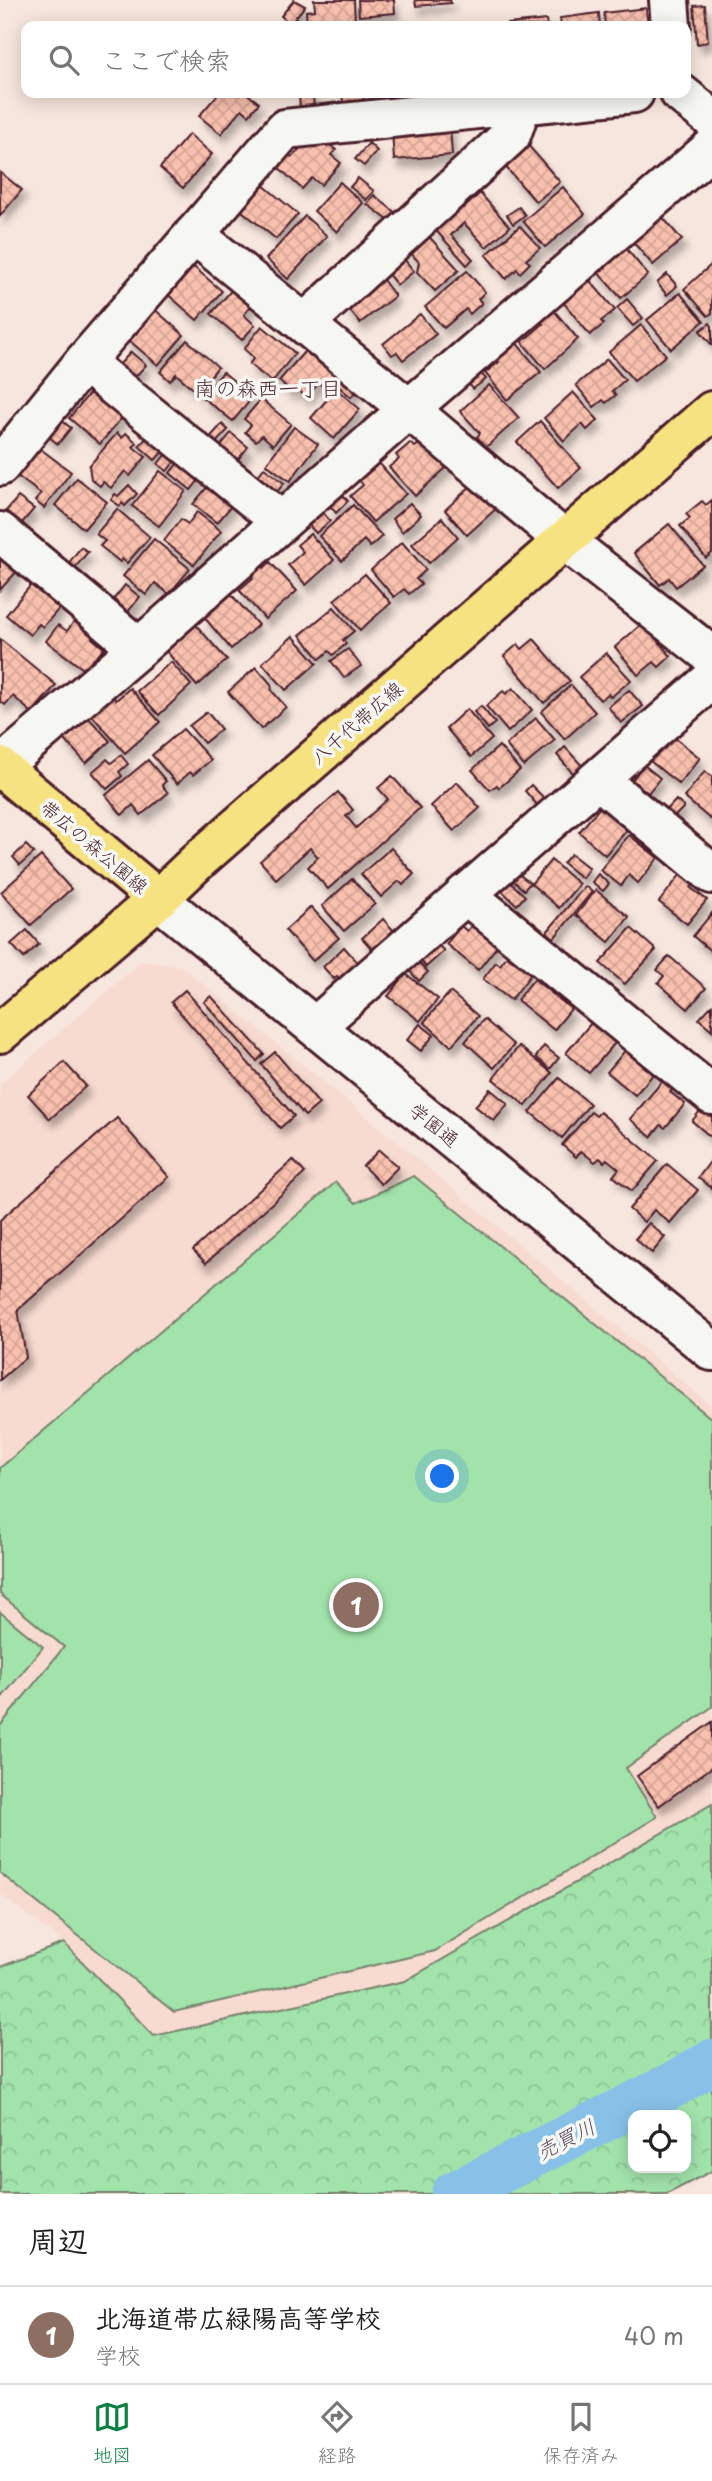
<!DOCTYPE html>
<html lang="ja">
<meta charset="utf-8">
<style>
:root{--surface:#fff;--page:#f2f2f2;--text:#222;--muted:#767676;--line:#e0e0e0;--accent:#0b8043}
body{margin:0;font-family:"Playpen Sans","Klee One",sans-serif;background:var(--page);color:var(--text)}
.controls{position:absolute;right:21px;bottom:21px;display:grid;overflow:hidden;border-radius:14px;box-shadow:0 4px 18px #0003}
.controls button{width:63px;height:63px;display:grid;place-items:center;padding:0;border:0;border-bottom:2px solid var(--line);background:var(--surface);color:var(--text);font:35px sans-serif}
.you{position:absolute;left:443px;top:1477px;width:24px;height:24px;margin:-18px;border:5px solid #fff;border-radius:50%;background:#1a73e8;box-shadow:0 0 0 10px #1a73e833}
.badge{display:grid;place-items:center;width:46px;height:46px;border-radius:50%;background:var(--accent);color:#fff;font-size:23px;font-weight:700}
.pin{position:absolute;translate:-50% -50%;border:4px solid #fff;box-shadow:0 2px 7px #0006}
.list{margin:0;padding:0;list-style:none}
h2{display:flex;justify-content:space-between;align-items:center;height:91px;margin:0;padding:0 28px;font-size:30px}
h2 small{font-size:23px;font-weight:400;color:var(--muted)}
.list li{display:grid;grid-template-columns:46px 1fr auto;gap:21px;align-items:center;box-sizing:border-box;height:98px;padding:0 28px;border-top:2px solid var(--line)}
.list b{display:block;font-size:26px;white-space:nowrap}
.list p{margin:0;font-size:23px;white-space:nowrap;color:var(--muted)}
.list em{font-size:23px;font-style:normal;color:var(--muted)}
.icon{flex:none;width:38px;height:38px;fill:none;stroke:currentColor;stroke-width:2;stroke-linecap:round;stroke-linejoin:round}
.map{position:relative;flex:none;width:712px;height:2194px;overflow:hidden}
.search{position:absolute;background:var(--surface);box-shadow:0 4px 18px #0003;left:21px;right:21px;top:21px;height:77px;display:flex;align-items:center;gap:18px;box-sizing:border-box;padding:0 24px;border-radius:14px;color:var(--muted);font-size:26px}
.sheet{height:189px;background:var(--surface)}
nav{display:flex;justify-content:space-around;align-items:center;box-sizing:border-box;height:98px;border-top:2px solid var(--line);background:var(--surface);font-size:19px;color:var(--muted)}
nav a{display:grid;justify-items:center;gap:4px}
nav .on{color:var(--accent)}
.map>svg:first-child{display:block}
.built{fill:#f7dbd0}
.grass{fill:#a2e3ac;stroke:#76816c;stroke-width:2}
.forest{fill:url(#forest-crowns);stroke:#76816c;stroke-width:2;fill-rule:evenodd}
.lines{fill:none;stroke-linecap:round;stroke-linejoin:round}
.river{stroke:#88c1e7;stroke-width:46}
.building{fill:url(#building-cross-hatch);stroke:#4a1f2b;stroke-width:2;filter:url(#shadow)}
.minor-casing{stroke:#4a1f2b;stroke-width:44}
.major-casing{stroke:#4a1f2b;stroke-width:44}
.minor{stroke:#f6f6f2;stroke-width:38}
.major{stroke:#f7e281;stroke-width:38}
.labels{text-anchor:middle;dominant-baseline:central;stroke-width:7;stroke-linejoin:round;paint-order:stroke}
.street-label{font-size:19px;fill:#4a1f2b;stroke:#f6f6f2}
.neighbourhood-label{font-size:21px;fill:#4a1f2b;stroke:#f6f6f2}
.water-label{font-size:21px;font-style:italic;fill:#5d5063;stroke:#f6f6f2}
</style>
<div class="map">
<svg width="712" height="2194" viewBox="0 0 712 2194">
<defs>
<pattern id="forest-crowns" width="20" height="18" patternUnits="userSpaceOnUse" patternTransform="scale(1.75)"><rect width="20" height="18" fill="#a2e3ac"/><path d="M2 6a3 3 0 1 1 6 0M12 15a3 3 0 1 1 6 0" fill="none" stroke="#8dc294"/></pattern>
<pattern id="building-cross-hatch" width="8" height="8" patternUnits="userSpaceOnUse" patternTransform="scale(1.75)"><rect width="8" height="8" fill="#f8c0ae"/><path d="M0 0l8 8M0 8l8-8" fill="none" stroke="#d6a596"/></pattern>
<filter id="shadow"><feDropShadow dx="4.5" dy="8" stdDeviation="3.5" flood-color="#0004"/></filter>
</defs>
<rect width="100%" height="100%" fill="#f7e6de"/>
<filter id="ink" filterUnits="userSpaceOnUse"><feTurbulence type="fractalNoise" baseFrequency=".0143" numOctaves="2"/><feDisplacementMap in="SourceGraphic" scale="14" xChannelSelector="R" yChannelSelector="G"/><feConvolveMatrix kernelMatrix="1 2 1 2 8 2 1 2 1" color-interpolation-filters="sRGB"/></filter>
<g filter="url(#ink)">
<path class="built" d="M142,961L181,966L355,1107L712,1406V1804L405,1981L154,2036L64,1943L0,1894V1084Z"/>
<g class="grass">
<path d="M414,1176L712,1419V1707L626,1768L657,1817L435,1951L174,2012L0,1873V1726L64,1647L0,1594V1468L336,1182L356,1203Z"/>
<path d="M0,1612L43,1647L0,1700Z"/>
</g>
<path class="forest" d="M712,1804V2171L667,2194H0V1967L64,1943L154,2036L405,1981ZM633,2115H686V2168H633Z"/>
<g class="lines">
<path class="river" d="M454,2194L675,2084L712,2062"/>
</g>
<g class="building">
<path d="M294,0L305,6L290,24L281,16Z"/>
<path d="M314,0H354L355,24L307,26L306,11L315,10Z"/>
<path d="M358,0H394L395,13L359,16Z"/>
<path d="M415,0H450L451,3L416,6Z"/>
<path d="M705,5L708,42L697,44L694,6Z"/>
<path d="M646,8L648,26H605L604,13Z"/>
<path d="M599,13L600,26H561L560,18Z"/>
<path d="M546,20L547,26H508V24Z"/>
<path d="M219,93H246L259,103L249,115L242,109L221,134L199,116Z"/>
<path d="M299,93H313L314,109L300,110Z"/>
<path d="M342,93H363L364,102L343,104Z"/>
<path d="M450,126L452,155L394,160L392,131Z"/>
<path d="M189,134L212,154L183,188L160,168Z"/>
<path d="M323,139L336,150L331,155L341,163L321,185L312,178L302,189L278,167L288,154L292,157L306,142L313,140L318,145Z"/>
<path d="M369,143L377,151L364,166L355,159Z"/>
<path d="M528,145L560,182L536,202L504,165Z"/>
<path d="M0,172L22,190L0,216Z"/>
<path d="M358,178L374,191L366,200L350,187Z"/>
<path d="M257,180L298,214L276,239L236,206Z"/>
<path d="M340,182L363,203L337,232L314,211Z"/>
<path d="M563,187L585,214L545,247L523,221Z"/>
<path d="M480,193L510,227L486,247L464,223L451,235L473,259L467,265L432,226L459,202L464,208Z"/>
<path d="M374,195L396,213L389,221L367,204Z"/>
<path d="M519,207L525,215L513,224L507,215Z"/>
<path d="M659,213L682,240L653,265L633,242L650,228L646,224Z"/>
<path d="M305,216L327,236L288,279L266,259Z"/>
<path d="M520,226L540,248L526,260L530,263L520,273L517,269L506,279L486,255Z"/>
<path d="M425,232L459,270L435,291L417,272L419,262L406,248Z"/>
<path d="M625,247L648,275L621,298L594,268Z"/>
<path d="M399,253L414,271L397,285L382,267Z"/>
<path d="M188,262L222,291L197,320L164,291Z"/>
<path d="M712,264V313L708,316L684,289Z"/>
<path d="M467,271L485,292L478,299L482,303L470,314L466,309L444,328L425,307Z"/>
<path d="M667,274L677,286L667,295L657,283Z"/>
<path d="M586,276L615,310L601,321L604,324L590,335L559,297Z"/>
<path d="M381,277L395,296L360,323L345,305Z"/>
<path d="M235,286L254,302L244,315L255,325L242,340L211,314Z"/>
<path d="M680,293L704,321L671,349L647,320Z"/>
<path d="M627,299L643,318L633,326L617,308Z"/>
<path d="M152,307L184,335L158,365L125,337Z"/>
<path d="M551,307L578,339L545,369L522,342L543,324L538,318Z"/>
<path d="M420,314L436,334L403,360L397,352L392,355L383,344Z"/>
<path d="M710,323L712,326V345L700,331Z"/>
<path d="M641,325L666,355L634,381L609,352Z"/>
<path d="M262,326L295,353L272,382L249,364L254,358L244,349Z"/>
<path d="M187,340L218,367L197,392L176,374L170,381L160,372Z"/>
<path d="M514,340L541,372L507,400L485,373L499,362L494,355Z"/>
<path d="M309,346L340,373L326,389L319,383L306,397L295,387L291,392L279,381Z"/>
<path d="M131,352L146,365L133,379L118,366Z"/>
<path d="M607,359L625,380L612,391L616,395L606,403L603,400L594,407L576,385Z"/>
<path d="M223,372L253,397L233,421L202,397Z"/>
<path d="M480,372L486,379L473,389L467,382Z"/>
<path d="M345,375L360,387L351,397L337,385Z"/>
<path d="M489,385L519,418L486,447L477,437L480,433L460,411Z"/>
<path d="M93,389L124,415L100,444L69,418Z"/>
<path d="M336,389L360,409L334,439L311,418Z"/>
<path d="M573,392L598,420L587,430L582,424L564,441L544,418Z"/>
<path d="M261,399L291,424L273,445L262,435L256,441L245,432L251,425L244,419Z"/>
<path d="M56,416L71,428L58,444L43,432Z"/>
<path d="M540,421L581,468L558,488L517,442Z"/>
<path d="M222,424L228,430L212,447L206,442Z"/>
<path d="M294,427L318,444L290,481L266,464Z"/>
<path d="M117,433L122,438L126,433L137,443L133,447L146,457L130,476L125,471L111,488L103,482L100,486L91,479L89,466Z"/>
<path d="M231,433L248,447L236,462L219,448Z"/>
<path d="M150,434L166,448L155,460L139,446Z"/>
<path d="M424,440L448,466L415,496L389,467L399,459L396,455L410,443L415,447Z"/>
<path d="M34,444L71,472L44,508L35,501L41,494L12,472Z"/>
<path d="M169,450L178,457L167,471L158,464Z"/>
<path d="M181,459L202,476L191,490L170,473Z"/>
<path d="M379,463L406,494L373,522L350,496L363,485L359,480Z"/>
<path d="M264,468L284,483L277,492L257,477Z"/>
<path d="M160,471L186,491L159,526L132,506Z"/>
<path d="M77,478L107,502L84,529L55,505Z"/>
<path d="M475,482L498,507L467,535L445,510Z"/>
<path d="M129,485L137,494L125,506L122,503L120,506L111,500L115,494L118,496Z"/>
<path d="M209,485L233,504L217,523L193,504Z"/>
<path d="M342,494L348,501L336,513L330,506Z"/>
<path d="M18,497L34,509L21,524L6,511Z"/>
<path d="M712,500V553L706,558L680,526L690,518L686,514L702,501L706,505Z"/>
<path d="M410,503L421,515L402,532L392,519Z"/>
<path d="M353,505L382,536L370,547L364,540L342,561L319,536Z"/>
<path d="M319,508L330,521L316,533L305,521Z"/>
<path d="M117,509L150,537L127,563L122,559L120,562L100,546L105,541L96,534Z"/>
<path d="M197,512L221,531L194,565L164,541L181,519L188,524Z"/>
<path d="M442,518L458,537L429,563L412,544Z"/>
<path d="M669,524L703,565L676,587L669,578L660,585L634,553Z"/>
<path d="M310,534L334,560L306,585L288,565L303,552L297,545Z"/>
<path d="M154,539L190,569L169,594L155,583L146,595L123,576Z"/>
<path d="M402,542L426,570L416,579L421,584L409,594L404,589L394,597L371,570Z"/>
<path d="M81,547L88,552L74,569L68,564Z"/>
<path d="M0,552L19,569L0,590Z"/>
<path d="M270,562L297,591L265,619L239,590L253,578L249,574L260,564L264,568Z"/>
<path d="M365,574L391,603L360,630L334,600Z"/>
<path d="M35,580L63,604L43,627L39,624L30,635L6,615Z"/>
<path d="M125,585L140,597L127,613L112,601Z"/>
<path d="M231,594L258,625L231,649L204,617Z"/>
<path d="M334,607L354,631L343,640L346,644L333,655L329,651L320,659L300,635Z"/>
<path d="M76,619L95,634L92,638L104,648L86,671L46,641L58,625L67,631Z"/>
<path d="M643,623L671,656L659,667L654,662L638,675L615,647Z"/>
<path d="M196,625L227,660L197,686L166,651Z"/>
<path d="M293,636L317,663L286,690L262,663Z"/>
<path d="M0,639L56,685L32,713L13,696L5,705L0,701Z"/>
<path d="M534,639L570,681L544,703L504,656L518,644L522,649Z"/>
<path d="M348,649L361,666L344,678L331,661Z"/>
<path d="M606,653L631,680L611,697L608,694L600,700L579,677Z"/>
<path d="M171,662L191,685L159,715L137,691Z"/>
<path d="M256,667L271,684L272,691L286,707L261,729L228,692Z"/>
<path d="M571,685L595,712L565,739L541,712Z"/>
<path d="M130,688L160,722L125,753L88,711L110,692L116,700Z"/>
<path d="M513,688L532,710L508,732L486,706L503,691L506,694Z"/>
<path d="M629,690L643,706L621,723L608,707Z"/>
<path d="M481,706L495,723L488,729L474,712Z"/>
<path d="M467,709L492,739L471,757L446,728Z"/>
<path d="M207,712L221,729L204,743L189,726Z"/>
<path d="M87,716L110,741L86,763L63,738Z"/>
<path d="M536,718L555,740L524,766L506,745Z"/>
<path d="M183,729L211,760L193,775L190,772L177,784L152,755Z"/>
<path d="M671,735L700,758L679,784L650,761Z"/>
<path d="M499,746L520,770L499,788L497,785L490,790L472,770Z"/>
<path d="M565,747L584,768L575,776L557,755Z"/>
<path d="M121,755L128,764L119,772L122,776L107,789L92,772L107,759L111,763Z"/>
<path d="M148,760L166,781L162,785L168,793L141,815L133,805L122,815L106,795Z"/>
<path d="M644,765L660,778L648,793L632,780Z"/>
<path d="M705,771L712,777V816L710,819L684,797Z"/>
<path d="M392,776L420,808L328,889L308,867L318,857L310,848L276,879L260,861L338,792L353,810L346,816L356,828L388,799L378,788Z"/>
<path d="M457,782L480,808L454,831L431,806Z"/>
<path d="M531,785L545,799L538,806L525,791Z"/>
<path d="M676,800L684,807L671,820L664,813Z"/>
<path d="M600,807L627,830L605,855L579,832Z"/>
<path d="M629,835L658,858L638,883L629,875L621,886L600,870Z"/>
<path d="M26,845L34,853L20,865L13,857Z"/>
<path d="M391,848L414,874L403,885L399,881L381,897L361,874Z"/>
<path d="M571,854L589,868L582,878L563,863Z"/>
<path d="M41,856L71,889L31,925L1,892Z"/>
<path d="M551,860L579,884L559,908L531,884Z"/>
<path d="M516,872L530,883L524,890L511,879Z"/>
<path d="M598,874L609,884L603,891L592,882Z"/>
<path d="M681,874L694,884L691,888L707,900L687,924L659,902Z"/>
<path d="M352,879L375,904L344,931L322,906Z"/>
<path d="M508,880L525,896L517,905L500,889Z"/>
<path d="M585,886L592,892L554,938L547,932Z"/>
<path d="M596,890L629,917L609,942L576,915Z"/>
<path d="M311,907L339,938L313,961L285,930Z"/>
<path d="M712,913V952L693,936Z"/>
<path d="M383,919L394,931L373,950L362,938Z"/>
<path d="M473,923L499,944L478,970L446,944L461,926L467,931Z"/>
<path d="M631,928L656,950L625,984L600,963Z"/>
<path d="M27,930L39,944L24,958L11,944Z"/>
<path d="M433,940L444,951L426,967L416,955Z"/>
<path d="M344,947L360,965L342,982L337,976L334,979L323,967Z"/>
<path d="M507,956L531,974L511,1000L483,979L496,962L500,965Z"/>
<path d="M669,956L706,988L688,1009L658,983L664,976L657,970Z"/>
<path d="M415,959L428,972L419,981L406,967Z"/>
<path d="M406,974L438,999L420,1021L388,996Z"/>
<path d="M534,979L571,1009L554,1030L517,1000Z"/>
<path d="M185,990L294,1116L280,1128L171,1002Z"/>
<path d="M450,992L478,1016L451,1046L424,1022Z"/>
<path d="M211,996L264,1054L257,1061L204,1002Z"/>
<path d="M712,1005V1030L699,1019Z"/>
<path d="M484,1019L514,1045L494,1068L465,1042Z"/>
<path d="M591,1023L615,1043L589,1073L566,1053Z"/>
<path d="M420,1024L434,1035L421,1051L407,1040Z"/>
<path d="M519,1046L552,1073L526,1106L493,1079Z"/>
<path d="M544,1046L559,1058L550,1069L536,1057Z"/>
<path d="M628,1047L656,1071L635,1095L607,1072Z"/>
<path d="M275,1052L319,1104L305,1116L261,1064Z"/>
<path d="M64,1062L86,1086L50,1119L28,1095Z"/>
<path d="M666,1077L676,1085L670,1092L685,1104L665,1128L661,1125L651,1137L630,1119Z"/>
<path d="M559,1078L590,1104L562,1138L530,1112Z"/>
<path d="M490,1089L508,1104L494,1121L475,1106Z"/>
<path d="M704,1106L712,1113V1138L692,1121Z"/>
<path d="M591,1112L596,1116L600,1112L658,1161L632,1191L613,1176L619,1169L607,1159L604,1162L600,1158L595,1162L581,1151L576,1157L562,1145Z"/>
<path d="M117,1118L169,1177L18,1310L26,1357L0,1380V1220Z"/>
<path d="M379,1150L398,1167L381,1184L363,1166Z"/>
<path d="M712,1159V1188L698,1178Z"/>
<path d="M293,1160L305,1173L206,1263L193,1250Z"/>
<path d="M667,1164L698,1190L670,1223L654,1210L644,1222L629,1209Z"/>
<path d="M649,1223L665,1237L652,1253L635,1239Z"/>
<path d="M712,1722V1767L659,1806L637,1776Z"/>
</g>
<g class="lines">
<defs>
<g id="minor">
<path d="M669,0L671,26"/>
<path d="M680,93L712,119"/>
<path d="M194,234L409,409L564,540L712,656"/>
<path d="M305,323L511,135L522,103"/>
<path d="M84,362L281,521"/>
<path d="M0,466L84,362L285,129L634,93"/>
<path d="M0,532L139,648"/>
<path d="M0,767L139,648L409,409L712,148"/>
<path d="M598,779L712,874"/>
<path d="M465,894L712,1095"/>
<path d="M158,899L712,1351"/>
<path d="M316,1026L712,679"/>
</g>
<g id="major">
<path d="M0,767L158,899"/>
<path d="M0,1033L158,899L199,860L712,411"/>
</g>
</defs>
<use href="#minor" class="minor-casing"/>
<use href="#major" class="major-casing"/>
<use href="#minor" class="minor"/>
<use href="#major" class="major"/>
</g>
</g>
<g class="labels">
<g class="street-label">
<text transform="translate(356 722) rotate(-41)">八千代帯広線</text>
<text transform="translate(95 846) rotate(40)">帯広の森公園線</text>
<text transform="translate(435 1124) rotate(39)">学園通</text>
</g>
<g class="neighbourhood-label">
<text x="268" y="387">南の森西一丁目</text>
</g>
<g class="water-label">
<text transform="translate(565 2138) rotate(-27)">売買川</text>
</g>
</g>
</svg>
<div class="controls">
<button><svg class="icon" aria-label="locate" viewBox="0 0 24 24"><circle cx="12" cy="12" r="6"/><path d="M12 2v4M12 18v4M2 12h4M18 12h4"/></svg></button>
</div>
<div class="you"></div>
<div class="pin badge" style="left:356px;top:1605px;background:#8d6e63">1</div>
<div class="search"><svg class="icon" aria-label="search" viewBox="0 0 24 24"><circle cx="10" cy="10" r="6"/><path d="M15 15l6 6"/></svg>ここで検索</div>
</div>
<section class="sheet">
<h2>周辺<small></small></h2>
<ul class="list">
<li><span class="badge" style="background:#8d6e63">1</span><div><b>北海道帯広緑陽高等学校</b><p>学校</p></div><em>40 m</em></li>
</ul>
</section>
<nav>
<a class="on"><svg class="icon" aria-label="map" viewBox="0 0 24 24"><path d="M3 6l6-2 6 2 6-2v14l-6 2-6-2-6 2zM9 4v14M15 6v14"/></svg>地図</a>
<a><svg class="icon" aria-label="directions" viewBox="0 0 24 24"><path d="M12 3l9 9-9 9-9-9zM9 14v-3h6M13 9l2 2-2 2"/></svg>経路</a>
<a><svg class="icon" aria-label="saved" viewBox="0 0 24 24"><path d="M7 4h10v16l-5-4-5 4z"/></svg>保存済み</a>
</nav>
